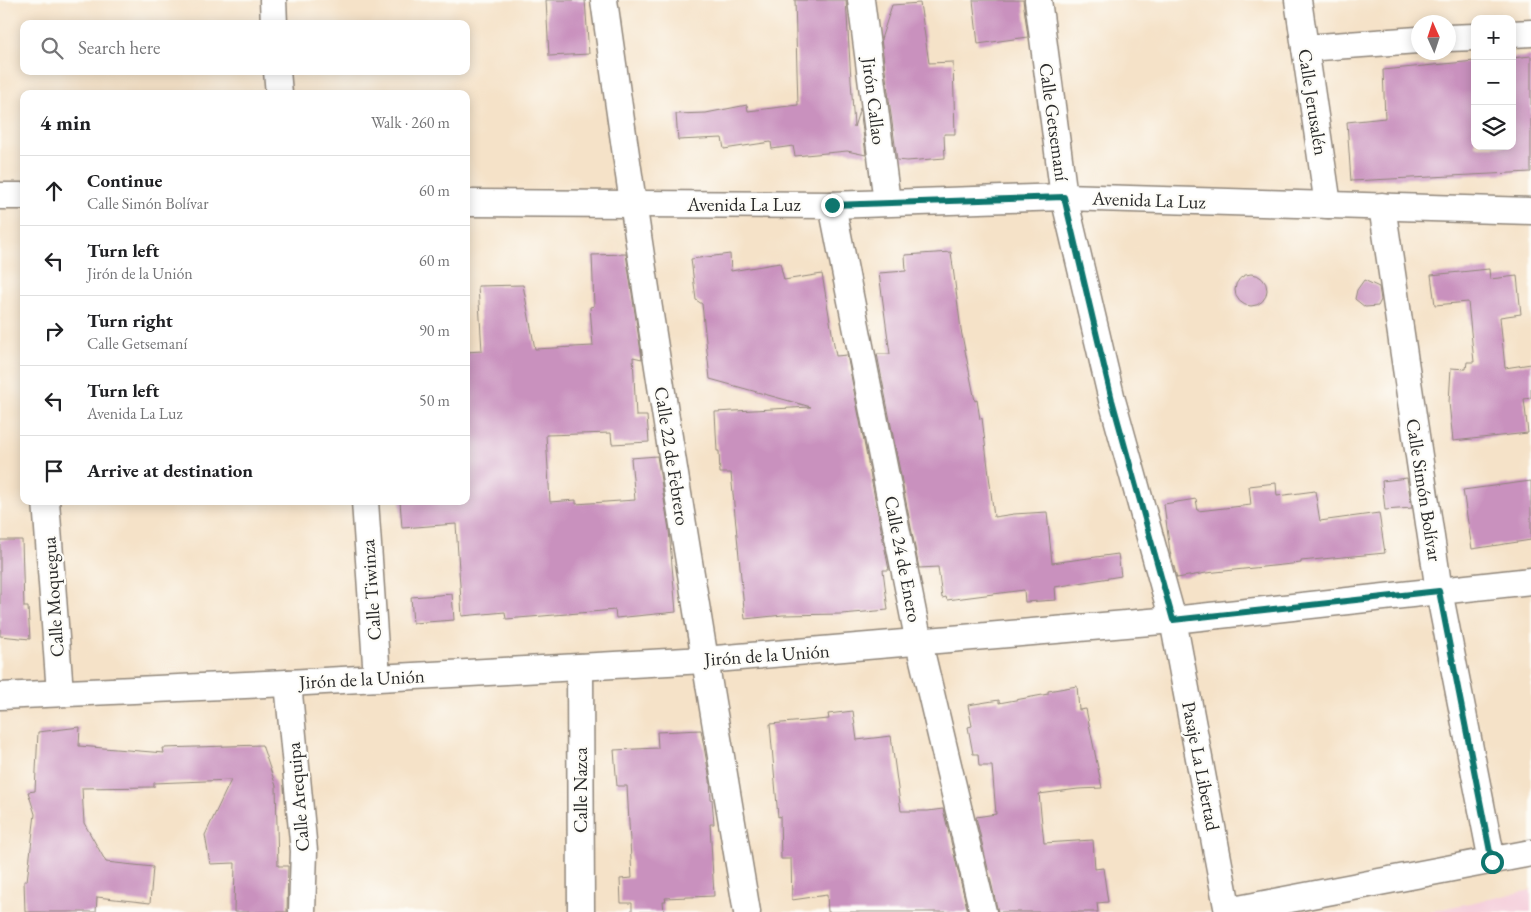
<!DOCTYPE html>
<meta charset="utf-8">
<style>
:root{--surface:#fff;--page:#f2f2f2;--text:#202124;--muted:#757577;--line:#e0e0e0}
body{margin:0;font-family:"EB Garamond",serif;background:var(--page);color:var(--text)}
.controls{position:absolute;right:15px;top:15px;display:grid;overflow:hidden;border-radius:10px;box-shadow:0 2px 12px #0003}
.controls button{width:45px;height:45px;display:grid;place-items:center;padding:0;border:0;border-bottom:1px solid var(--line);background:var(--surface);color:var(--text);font:25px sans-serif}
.compass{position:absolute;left:1411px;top:15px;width:45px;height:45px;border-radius:50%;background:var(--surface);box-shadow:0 2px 12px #0003;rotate:357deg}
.stop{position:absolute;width:15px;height:15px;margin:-11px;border:4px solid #0f766e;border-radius:50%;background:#fff}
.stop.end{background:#0f766e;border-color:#fff;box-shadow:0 1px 5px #0008}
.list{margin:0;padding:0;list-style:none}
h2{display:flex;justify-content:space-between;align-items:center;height:65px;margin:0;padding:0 20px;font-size:21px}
h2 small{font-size:16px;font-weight:400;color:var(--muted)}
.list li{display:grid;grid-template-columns:32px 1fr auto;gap:15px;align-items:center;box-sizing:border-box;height:70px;padding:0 20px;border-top:1px solid var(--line)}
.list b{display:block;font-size:19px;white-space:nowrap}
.list p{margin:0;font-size:16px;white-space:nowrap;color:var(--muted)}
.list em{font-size:16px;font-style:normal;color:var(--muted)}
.icon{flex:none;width:28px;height:28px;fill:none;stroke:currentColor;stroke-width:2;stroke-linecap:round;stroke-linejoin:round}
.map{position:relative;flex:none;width:1531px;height:912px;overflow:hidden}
.search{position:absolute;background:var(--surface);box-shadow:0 2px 12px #0003;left:20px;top:20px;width:450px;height:55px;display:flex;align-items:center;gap:12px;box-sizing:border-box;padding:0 18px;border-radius:10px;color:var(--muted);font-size:19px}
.panel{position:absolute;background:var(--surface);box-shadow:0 2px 12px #0003;left:20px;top:90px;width:450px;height:415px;border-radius:10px}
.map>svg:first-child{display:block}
.built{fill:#f5cfdb}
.building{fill:#c991be}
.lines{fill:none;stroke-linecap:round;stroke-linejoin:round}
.minor-casing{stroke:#90867a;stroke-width:29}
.minor{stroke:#fff;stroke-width:26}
.route{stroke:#0f766e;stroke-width:6}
.labels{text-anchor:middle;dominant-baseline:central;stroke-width:4.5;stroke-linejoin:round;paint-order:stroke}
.street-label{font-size:19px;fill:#2b2b2b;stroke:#fdfcf7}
</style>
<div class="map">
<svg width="1531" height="912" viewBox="0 0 1531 912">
<rect width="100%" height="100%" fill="#fdfcf7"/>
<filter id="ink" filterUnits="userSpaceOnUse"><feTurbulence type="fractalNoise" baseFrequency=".02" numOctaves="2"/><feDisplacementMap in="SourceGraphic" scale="10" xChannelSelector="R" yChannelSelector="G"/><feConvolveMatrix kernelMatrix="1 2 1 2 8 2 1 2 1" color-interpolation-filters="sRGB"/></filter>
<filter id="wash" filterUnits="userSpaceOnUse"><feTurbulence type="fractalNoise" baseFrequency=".0096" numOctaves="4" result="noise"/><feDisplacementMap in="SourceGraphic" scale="20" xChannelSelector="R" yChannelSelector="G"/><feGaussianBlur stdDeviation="1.12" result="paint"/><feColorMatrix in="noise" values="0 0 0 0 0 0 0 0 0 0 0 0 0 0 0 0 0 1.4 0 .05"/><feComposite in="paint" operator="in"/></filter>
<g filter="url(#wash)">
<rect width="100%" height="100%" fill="#f5e2c8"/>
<path class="built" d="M1531,890V912H1427Z"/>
<g id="blocks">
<g class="building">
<path d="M546,0H585L589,54L549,56Z"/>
<path d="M795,0H846L854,127L860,108L866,155L847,151L795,156L793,146L772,149L771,142L724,149L722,138L678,140L676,114L706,113L747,105L748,111L798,105Z"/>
<path d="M973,0H1023L1028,37L978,44Z"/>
<path d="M920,3L929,63L953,62L955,134H944L945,158L907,161L897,160L881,39L892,5Z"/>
<path d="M1531,56V172L1351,181L1347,122L1385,118L1383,70L1475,61V146H1512V58Z"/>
<path d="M951,252L961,330L975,401L977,400L980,419L982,418L994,517L1014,514L1047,512L1052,563L1118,554L1121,576L1055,587L1056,600L1025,602L1024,590L947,600L946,597L942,598L938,567L919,568L877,354H890L879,273L906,271L905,255Z"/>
<path d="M626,254L642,359L633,357L636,416H647L649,442L612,444L611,433L546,435L550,502L576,500V504L635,500L631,458L657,456L669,530L676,612L616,618L615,610L506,619L505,612L462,616L456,524L402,528L400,501H466V352L482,351L478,286L523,285L535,349L593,346L590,307L594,306L592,255Z"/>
<path d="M730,254L731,271L780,263L784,280L822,274L836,356L847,355L889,570H883L888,610L842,614L783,615L745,619L731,473H720L719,451H717L715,412L811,407L710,379L702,304L696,300L691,259Z"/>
<path d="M1489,269L1490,279L1517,276L1521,314L1500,317L1505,368L1531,364V398L1524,399L1528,433L1453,441L1449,403L1451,368L1466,369L1467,362H1474L1468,302L1435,305L1431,275Z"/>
<circle cx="1251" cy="290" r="16"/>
<path d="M1364,280L1379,287L1381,300L1378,306L1365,307L1355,299L1357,290Z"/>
<path d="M1407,478L1412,508L1385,510L1382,481Z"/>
<path d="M1531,481V540L1472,549L1463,490Z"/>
<path d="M1276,483L1277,496L1315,491L1320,521L1379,513L1385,553L1301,561V563L1206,573L1177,578L1170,552L1164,504L1196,499L1198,511L1251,505L1249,486Z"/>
<path d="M0,540H22L24,607H28L30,639L0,636Z"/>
<path d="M452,594L454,620L413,623L411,597Z"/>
<path d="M1077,686L1079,710L1086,709L1102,788L1078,789L1039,794L1044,843L1093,840L1095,869L1103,868L1108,902L1097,903L1098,912H998L976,817L996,814L992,766H979L978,754H973L968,727L972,726L968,705L999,700V703L1048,694V691Z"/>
<path d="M853,711L857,740L891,736L901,811H928L943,809L968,912H828L827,895L792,900L791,859H781L780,816L778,817L770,724L829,719L828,714Z"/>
<path d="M80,727L79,746L164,753L163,748L262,745L276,786L278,866H288L287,912H234L235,863L210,864L205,835L231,780L154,783V787L82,788L84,823L106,862L153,867L150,903L97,897L96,912H25L24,881H27L35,814L28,792L35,791L38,732Z"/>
<path d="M701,730L710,780L711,799H712L714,824H710L714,896L665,898L666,901H663L664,912H632V903H621L620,879L632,878L627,786H617L614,750L658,748L657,732Z"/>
</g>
</g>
</g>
<g filter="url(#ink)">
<use href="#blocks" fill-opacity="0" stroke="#90867a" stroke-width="1"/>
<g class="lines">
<defs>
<g id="minor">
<path d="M273,0L274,24"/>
<path d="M604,0C646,305 696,609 747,912"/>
<path d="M861,0L887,202"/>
<path d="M1038,0L1064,197L1112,400L1173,620L1228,912"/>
<path d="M1298,0L1328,205"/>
<path d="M1512,34L1531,33"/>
<path d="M1448,38L1475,37"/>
<path d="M1305,48L1418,40"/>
<path d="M277,71L279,94"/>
<path d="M0,196H24"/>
<path d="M466,203L832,205L1064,197L1531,211"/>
<path d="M832,205L919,643L983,912"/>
<path d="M1382,206L1439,591L1492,861"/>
<path d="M46,501L60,693"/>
<path d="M365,501L377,678"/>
<path d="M580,667L581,912"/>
<path d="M288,683L304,851L302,912"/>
<path d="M0,696L288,683L704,660L1173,620L1531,581"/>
<path d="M1228,911L1531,853"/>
</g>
</defs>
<use href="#minor" class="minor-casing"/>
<use href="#minor" class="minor"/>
</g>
</g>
<g class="lines" filter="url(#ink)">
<path class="route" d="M832,205L1064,197L1112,400L1173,620L1439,591L1492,862"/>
</g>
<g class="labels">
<g class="street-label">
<text transform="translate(874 101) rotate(83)">Jirón Callao</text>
<text transform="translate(1313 102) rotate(81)">Calle Jerusalén</text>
<text transform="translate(1054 122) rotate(82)">Calle Getsemaní</text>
<text transform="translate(1149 200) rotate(2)">Avenida La Luz</text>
<text x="744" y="204">Avenida La Luz</text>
<text transform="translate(672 456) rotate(81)">Calle 22 de Febrero</text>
<text transform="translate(1424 490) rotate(81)">Calle Simón Bolívar</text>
<text transform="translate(903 559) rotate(79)">Calle 24 de Enero</text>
<text transform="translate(371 590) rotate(-94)">Calle Tiwinza</text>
<text transform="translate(53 597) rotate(-94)">Calle Moquegua</text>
<text transform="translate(767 655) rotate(-4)">Jirón de la Unión</text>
<text transform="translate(362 679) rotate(-3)">Jirón de la Unión</text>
<text transform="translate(1201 766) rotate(79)">Pasaje La Libertad</text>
<text transform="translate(580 790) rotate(-90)">Calle Nazca</text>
<text transform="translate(298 797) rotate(-95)">Calle Arequipa</text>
</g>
</g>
</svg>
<div class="controls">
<button>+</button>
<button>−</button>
<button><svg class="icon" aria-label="layers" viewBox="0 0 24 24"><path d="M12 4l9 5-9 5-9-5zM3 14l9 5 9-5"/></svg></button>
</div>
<svg class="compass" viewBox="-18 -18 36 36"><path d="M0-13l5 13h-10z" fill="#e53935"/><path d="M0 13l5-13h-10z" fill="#757577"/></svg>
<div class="stop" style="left:1492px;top:862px"></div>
<div class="stop end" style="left:832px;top:205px"></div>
<div class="search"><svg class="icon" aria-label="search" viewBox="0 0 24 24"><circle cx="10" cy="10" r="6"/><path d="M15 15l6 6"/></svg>Search here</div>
<section class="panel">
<h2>4 min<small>Walk · 260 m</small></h2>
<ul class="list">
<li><svg class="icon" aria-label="ahead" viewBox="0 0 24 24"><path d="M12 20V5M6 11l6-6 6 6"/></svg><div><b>Continue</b><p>Calle Simón Bolívar</p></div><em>60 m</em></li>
<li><svg class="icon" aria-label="left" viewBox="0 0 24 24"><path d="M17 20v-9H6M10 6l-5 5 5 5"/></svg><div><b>Turn left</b><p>Jirón de la Unión</p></div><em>60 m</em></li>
<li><svg class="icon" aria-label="right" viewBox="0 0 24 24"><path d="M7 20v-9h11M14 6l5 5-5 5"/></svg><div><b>Turn right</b><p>Calle Getsemaní</p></div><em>90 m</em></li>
<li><svg class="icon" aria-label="left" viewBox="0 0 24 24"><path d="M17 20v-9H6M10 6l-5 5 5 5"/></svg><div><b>Turn left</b><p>Avenida La Luz</p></div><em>50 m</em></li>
<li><svg class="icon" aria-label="arrive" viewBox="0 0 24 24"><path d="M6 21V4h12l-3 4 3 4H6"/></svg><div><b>Arrive at destination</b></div></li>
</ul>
</section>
</div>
